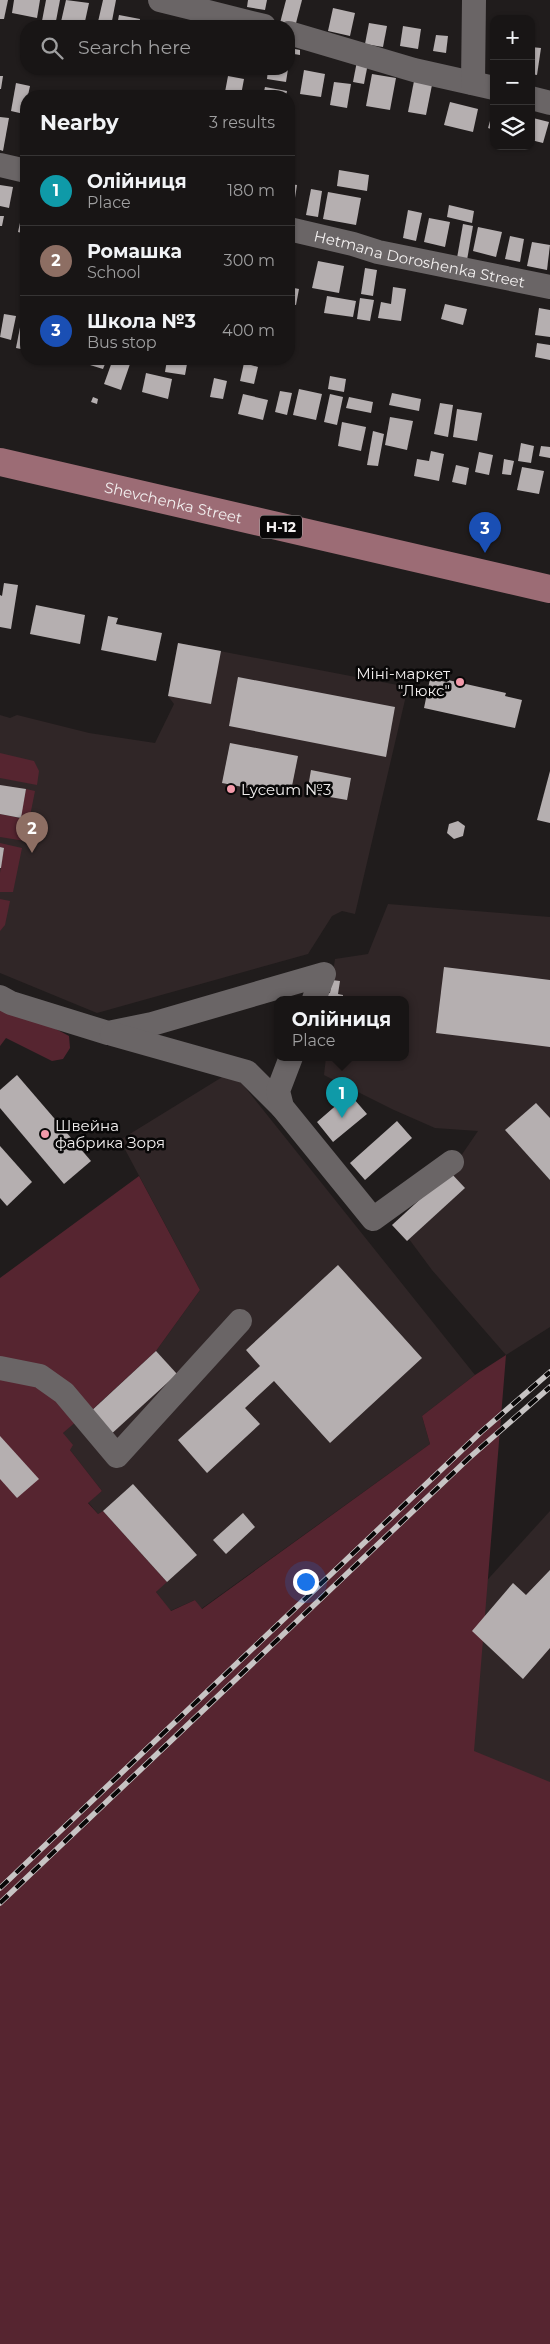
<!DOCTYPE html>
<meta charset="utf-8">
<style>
:root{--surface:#181515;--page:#211e1e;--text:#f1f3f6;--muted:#9f9fa0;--line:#363434;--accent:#f39aaa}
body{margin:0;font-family:Montserrat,sans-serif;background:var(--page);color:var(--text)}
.controls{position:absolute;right:15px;top:15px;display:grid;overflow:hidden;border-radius:10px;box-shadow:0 1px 4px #0004}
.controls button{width:45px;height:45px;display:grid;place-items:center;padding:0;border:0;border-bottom:1px solid var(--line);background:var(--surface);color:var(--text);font:25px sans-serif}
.you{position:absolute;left:305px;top:1581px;width:18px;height:18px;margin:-12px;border:4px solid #fff;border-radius:50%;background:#1a73e8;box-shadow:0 0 0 8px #1a73e833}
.badge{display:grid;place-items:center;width:32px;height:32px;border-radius:50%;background:var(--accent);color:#fff;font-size:16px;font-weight:700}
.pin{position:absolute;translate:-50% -41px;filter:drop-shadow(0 1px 2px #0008)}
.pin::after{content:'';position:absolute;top:26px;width:18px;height:15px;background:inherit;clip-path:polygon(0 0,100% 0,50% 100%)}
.popup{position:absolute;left:274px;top:996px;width:135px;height:65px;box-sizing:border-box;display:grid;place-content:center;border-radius:10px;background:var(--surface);filter:drop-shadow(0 1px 4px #0005);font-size:16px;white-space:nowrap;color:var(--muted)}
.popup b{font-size:19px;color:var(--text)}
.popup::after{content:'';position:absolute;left:50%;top:100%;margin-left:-10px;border:10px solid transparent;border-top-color:var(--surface)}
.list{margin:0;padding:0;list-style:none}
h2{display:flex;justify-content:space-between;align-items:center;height:65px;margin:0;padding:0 20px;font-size:21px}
h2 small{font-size:16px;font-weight:400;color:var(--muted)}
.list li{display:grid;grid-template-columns:32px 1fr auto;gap:15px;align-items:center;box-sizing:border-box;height:70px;padding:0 20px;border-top:1px solid var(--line)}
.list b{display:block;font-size:19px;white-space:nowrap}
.list p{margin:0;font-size:16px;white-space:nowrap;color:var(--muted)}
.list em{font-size:16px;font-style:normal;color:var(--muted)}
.icon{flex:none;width:28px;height:28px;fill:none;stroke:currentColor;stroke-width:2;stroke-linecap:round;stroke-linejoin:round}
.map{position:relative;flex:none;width:550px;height:2344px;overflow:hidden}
.search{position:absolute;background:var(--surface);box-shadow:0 1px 4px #0004;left:20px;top:20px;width:275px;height:55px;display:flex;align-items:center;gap:12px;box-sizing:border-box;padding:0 18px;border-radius:20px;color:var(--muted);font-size:19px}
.panel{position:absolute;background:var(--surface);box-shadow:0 1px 4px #0004;left:20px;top:90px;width:275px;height:275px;border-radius:20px}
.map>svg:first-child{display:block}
.built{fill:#302627}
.green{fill:#562530}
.building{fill:#b5afb0}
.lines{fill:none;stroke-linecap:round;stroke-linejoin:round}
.minor{stroke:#6a6566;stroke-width:24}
.major{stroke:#9c6c75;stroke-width:28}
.rail-casing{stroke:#c7c4c4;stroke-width:5.5}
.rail{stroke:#080707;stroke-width:4;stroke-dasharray:11;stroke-linecap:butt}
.poi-dot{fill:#f39aaa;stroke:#080707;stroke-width:2}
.labels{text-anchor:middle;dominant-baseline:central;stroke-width:5;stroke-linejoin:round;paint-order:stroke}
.shield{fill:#080707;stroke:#aca9a9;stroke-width:1}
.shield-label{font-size:14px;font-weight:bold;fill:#f2efef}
.street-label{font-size:15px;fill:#f2efef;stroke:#080707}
.poi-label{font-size:15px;fill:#f2efef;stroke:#080707;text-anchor:start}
</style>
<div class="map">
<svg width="550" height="2344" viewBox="0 0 550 2344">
<rect width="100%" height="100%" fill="#201c1c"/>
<g class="built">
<path d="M178,643L408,687L355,914L342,911L332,916L308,954L97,1013L0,973V715L10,718L17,715L89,733L155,743L174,704L168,696Z"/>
<path d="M388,904L550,917V1327L506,1355L432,1270L409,1239L407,1241L392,1225L450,1172L478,1131L435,1128L394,1110L324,1075L326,1057H406V999H326L327,993H330L335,959L368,954Z"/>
<path d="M232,1071L475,1375L422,1416L430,1444L201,1609L195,1600L170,1611L156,1592L167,1581L103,1511L98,1514L88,1502L102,1491L70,1450L63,1433L78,1419L80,1421L156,1351L200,1290L120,1140Z"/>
<path d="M550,1511V1828L391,1686Z"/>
</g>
<g class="green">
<path d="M0,753L34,761L39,771L37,785L0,778Z"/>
<path d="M26,789L35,791L25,841L0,837V814L20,818Z"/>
<path d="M0,843L22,848L13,892H0V873L4,848L0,847Z"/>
<path d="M0,899L10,901L5,925L0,931Z"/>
<path d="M0,1007L54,1028L69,1036L70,1048L63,1059L52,1061L6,1038L0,1046Z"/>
<path d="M139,1176L200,1290L156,1351L80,1421L78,1420L63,1433L73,1445L70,1450L102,1491L88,1503L98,1514L103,1511L167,1582L156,1592L171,1611L195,1600L202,1609L430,1444L422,1416L475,1375L506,1355L474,1751L550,1782V2344H0V1278Z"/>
</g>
<g class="building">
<path d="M0,0H8L4,19H0Z"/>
<path d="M14,0H40L37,18L12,13Z"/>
<path d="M46,0H60L55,26H41Z"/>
<path d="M66,0L89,3L84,26H60Z"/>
<path d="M103,0H116L111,26H97Z"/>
<path d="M248,0H267L265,10L247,7Z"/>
<path d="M286,0H302L295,27L280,23Z"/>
<path d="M333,8L355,13L350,36L328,31Z"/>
<path d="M119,15L140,19L139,26H117Z"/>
<path d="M369,23L387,26L383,47L365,44Z"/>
<path d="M403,26L421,29L418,49L400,46Z"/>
<path d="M436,35L448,36L446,53L433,51Z"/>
<path d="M531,47L541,48L537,75L531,74Z"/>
<path d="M295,49L300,50V55L294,54Z"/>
<path d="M493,56H494V70H491Z"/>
<path d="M357,61L368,63L364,84L353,82Z"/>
<path d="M268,69H288L286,82L267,79Z"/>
<path d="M304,70L325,74L321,97L300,94Z"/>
<path d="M372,74L396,78L390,110L366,106Z"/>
<path d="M0,76H3L1,89H0Z"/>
<path d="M228,76L244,79L241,95L225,92Z"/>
<path d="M414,81L432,85L426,115L408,112Z"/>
<path d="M334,82L351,84L347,108L330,105Z"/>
<path d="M16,83L30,86L24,114L11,111Z"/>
<path d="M265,87L287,91L286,96H263Z"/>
<path d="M450,102L478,109L473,132L444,125Z"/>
<path d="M494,107V130L488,128Z"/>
<path d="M0,117L9,118L3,151L0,150Z"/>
<path d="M533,118L549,122L543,143L531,140Z"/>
<path d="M339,170L369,175L367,191L337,186Z"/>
<path d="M289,184L297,185L293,211L289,210Z"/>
<path d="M0,185L13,187L9,208L0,206Z"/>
<path d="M311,189L322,191L318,217L306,215Z"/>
<path d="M328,192L361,198L356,225L323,219Z"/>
<path d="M449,205L474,211L472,223L447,217Z"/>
<path d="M23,209L26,210V234L18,232Z"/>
<path d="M408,210L422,213L416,241L403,238Z"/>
<path d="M0,216H4L2,226H0Z"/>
<path d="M429,218L450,222L445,247L424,242Z"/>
<path d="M463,224L473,226L467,260L457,258Z"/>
<path d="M478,227L502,232L496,257L473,251Z"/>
<path d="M510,236L524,239L520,262L505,259Z"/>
<path d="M532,242L550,245L547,270L527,266Z"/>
<path d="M318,261L344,266L339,293L312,288Z"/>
<path d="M365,268L377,270L373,296L361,294Z"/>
<path d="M289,287L299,289L296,305L289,304Z"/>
<path d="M393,287L406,289L401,321L378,318L381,302L391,304Z"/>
<path d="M25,293H26V308H23Z"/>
<path d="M327,296L356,301L353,317L324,313Z"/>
<path d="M360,298L374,300L370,321L357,319Z"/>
<path d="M445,304L467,309L463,325L441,319Z"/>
<path d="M539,308L550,310V337L535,335Z"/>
<path d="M23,312L26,313V350L16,348Z"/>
<path d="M4,314L16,316L11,340L0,337Z"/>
<path d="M537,343L550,345V360L535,357Z"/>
<path d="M64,359H75L74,362Z"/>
<path d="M92,359H107L103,369L90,365Z"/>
<path d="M113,359L130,364L121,390L104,384Z"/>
<path d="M167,360L187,364L185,375L165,372Z"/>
<path d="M244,363L258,367L254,384L240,381Z"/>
<path d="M146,373L172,379L168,399L142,392Z"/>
<path d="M330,376L346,379L344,392L328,389Z"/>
<path d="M214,378L227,381L223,399L210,397Z"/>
<path d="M299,389L322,394L316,420L293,415Z"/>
<path d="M280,391L292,393L287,415L275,412Z"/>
<path d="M392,393L421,399L419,411L389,405Z"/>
<path d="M243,394L268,400L263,420L238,414Z"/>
<path d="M330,394L343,397L337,425L324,422Z"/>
<path d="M93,397L98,399L97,404L91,402Z"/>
<path d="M349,397L373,402L371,413L346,408Z"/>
<path d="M440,403L453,405L448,437L434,434Z"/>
<path d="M457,409L482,413L477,441L453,437Z"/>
<path d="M390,417L413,421L407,450L385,445Z"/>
<path d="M342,422L366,427L361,451L338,446Z"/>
<path d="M373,431L384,434L378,466L367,465Z"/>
<path d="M521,443L534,446L531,463L518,461Z"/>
<path d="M541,446L550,447V458L539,456Z"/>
<path d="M431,451L444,454L439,481L414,476L417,459L429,461Z"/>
<path d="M479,452L493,455L489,475L475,472Z"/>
<path d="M504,459L514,461L511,475L502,474Z"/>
<path d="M456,465L469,468L466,485L452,482Z"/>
<path d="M522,467L544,471L539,494L517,490Z"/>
<path d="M4,583L18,585L11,629L0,627V595L2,596Z"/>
<path d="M36,605L85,615L80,644L30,634Z"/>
<path d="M108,616L118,618L116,624L162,633L156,661L101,650Z"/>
<path d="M178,643L221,651L211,704L168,696Z"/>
<path d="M238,677L395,707L386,757L229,726Z"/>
<path d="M430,679L447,682L448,680L506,693L505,696L522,700L515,728L424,708Z"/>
<path d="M230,743L298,756L290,796L222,783Z"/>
<path d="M311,770L351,778L347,800L307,793Z"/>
<path d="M550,771V823L537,820Z"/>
<path d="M0,785L26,789L21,818L0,814Z"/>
<path d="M458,821L465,826L463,836L454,839L447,833L449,824Z"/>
<path d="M0,847L4,848L1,868H0Z"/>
<path d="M444,967L550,980V1047L436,1033Z"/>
<path d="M332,980L340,981L338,994L343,995V999H326L327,993H330Z"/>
<path d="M17,1075L91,1161L64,1184L0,1108V1090Z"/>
<path d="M347,1091L367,1114L333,1142L317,1122L340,1102L337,1099Z"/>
<path d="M536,1103L550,1118V1180L505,1130Z"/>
<path d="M397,1121L412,1138L365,1180L350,1163Z"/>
<path d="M0,1146L32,1182L7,1206L0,1198Z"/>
<path d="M450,1172L465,1188L407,1241L392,1225Z"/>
<path d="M338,1265L422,1358L330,1443L274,1381L245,1408L260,1424L207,1473L178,1440L260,1366L246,1350Z"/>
<path d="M156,1351L177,1374L108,1437L88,1414Z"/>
<path d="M0,1436L39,1479L17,1498L0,1479Z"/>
<path d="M133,1484L197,1555L167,1582L103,1511Z"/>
<path d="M243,1513L255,1527L226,1554L213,1540Z"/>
<path d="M550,1570V1648L523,1679L472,1631L513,1583L526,1595Z"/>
</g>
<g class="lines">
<g class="minor">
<path d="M160,0L264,26"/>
<path d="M289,33L414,70L494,88"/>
<path d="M473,83L474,0"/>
<path d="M531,98L550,103"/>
<path d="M0,165L26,171"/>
<path id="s1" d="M289,229L353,244L378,252L550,287"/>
<path d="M0,997L11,1003L108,1033L152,1024L324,974L314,999"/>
<path d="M112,1034L247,1072L282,1107"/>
<path d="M291,1057L278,1091L282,1107L373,1219L452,1162"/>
<path d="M0,1368L40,1376L64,1393L117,1456L240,1321"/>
</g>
<path class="major" id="s2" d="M0,462L550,589"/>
<defs>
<g id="rail">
<path d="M0,1888L481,1432L550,1372"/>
<path d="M0,1903L469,1458L550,1387"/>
</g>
</defs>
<use href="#rail" class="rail-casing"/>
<use href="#rail" class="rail"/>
</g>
<g class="poi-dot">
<circle cx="460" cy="682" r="5"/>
<circle cx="231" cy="789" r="5"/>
<circle cx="45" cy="1134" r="5"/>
</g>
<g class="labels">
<rect class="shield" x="260" y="515.5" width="42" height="23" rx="4"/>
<g class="shield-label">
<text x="281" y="527">Н-12</text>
</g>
<g class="street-label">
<text stroke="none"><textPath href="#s1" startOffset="134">Hetmana Doroshenka Street</textPath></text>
<text stroke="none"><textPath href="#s2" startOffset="178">Shevchenka Street</textPath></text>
</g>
<g class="poi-label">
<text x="450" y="673" text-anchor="end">Міні-маркет<tspan x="450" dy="17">"Люкс"</tspan></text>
<text x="241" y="789">Lyceum №3</text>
<text x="55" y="1125">Швейна<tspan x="55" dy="17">фабрика Зоря</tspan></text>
</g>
</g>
</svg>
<div class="controls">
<button>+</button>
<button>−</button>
<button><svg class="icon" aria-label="layers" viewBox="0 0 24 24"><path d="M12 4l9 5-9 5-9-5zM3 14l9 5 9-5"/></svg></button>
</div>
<div class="you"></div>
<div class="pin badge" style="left:342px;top:1118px;background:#0f9aa8">1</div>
<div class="popup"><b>Олійниця</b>Place</div>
<div class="pin badge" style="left:32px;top:853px;background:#8d6e63">2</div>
<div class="pin badge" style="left:485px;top:553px;background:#1a4fb4">3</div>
<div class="search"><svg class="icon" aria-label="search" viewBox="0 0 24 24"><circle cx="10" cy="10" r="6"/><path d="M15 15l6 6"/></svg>Search here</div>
<section class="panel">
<h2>Nearby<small>3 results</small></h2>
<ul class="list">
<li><span class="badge" style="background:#0f9aa8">1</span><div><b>Олійниця</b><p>Place</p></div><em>180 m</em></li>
<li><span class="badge" style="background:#8d6e63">2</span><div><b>Ромашка</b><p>School</p></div><em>300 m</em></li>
<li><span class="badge" style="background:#1a4fb4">3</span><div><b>Школа №3</b><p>Bus stop</p></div><em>400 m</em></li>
</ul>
</section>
</div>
